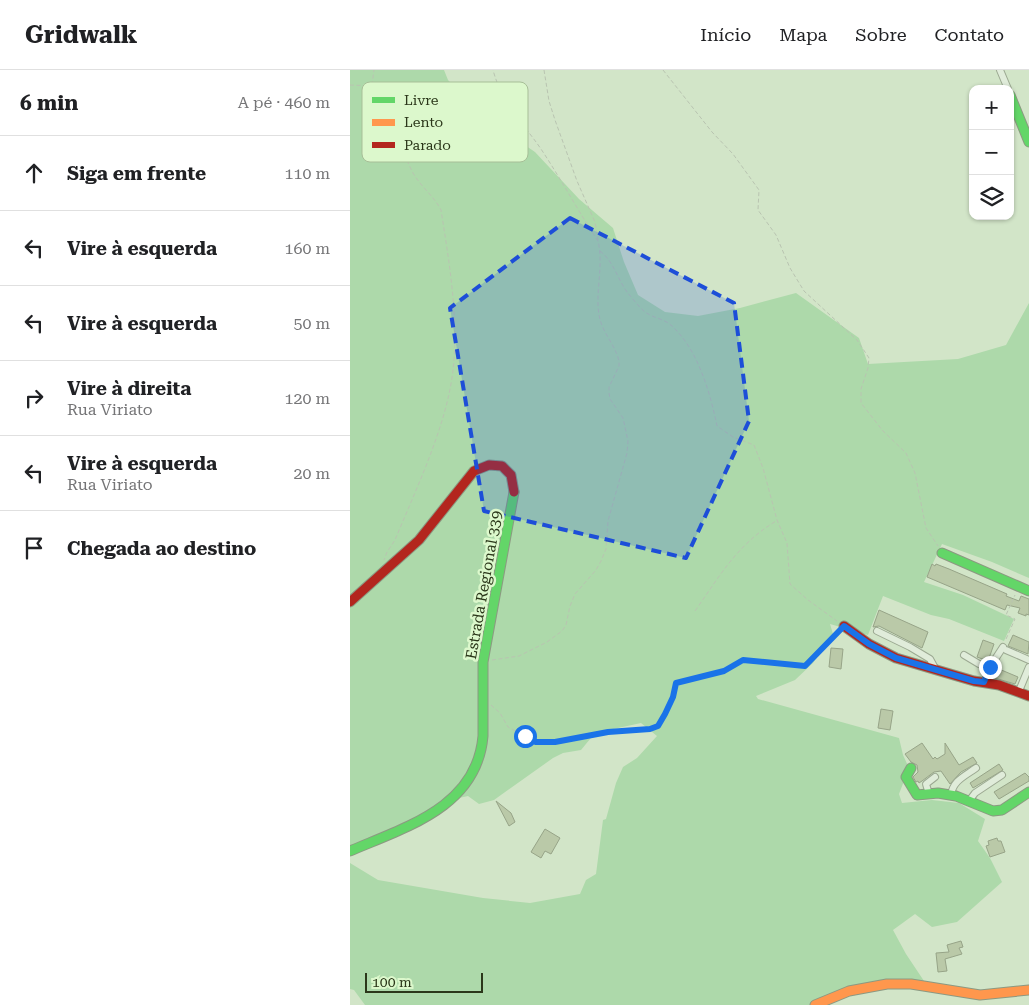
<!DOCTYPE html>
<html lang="pt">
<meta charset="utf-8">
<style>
:root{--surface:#fff;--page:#f6f6f6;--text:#202124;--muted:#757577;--line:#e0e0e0}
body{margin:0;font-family:"Roboto Serif",serif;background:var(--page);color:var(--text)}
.controls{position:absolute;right:15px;top:15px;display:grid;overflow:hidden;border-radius:10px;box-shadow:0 1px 4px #0004}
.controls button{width:45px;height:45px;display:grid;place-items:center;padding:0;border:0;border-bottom:1px solid var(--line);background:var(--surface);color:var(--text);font:25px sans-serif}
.scale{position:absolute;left:15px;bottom:12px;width:118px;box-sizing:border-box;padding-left:5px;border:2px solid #2b371a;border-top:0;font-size:14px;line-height:18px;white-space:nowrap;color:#2b371a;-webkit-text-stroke:4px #dcf8cc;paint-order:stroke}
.stop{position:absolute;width:15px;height:15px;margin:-11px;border:4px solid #1a73e8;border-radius:50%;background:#fff}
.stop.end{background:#1a73e8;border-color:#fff;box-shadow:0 1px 5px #0008}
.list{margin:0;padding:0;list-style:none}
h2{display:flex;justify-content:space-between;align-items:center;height:65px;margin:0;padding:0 20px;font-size:21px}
h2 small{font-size:16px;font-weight:400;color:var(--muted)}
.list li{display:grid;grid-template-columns:32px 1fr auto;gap:15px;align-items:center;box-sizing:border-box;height:75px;padding:0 20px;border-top:1px solid var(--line)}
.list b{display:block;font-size:19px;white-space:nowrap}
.list p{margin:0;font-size:16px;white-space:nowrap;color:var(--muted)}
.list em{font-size:16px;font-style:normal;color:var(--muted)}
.icon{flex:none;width:28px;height:28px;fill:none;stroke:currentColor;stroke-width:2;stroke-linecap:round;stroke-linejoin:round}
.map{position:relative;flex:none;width:679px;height:935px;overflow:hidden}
header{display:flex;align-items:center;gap:30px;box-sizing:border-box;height:70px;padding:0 25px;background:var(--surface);border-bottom:1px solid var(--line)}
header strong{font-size:24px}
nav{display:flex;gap:28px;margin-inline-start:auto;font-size:18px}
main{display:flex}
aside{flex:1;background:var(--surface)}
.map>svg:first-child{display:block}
.green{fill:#add9aa}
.building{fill:#bac9a8;stroke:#97a488}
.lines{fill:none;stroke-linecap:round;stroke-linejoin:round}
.street-casing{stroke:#9ca992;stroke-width:8}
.fast-casing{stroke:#8c9982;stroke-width:11}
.slow-casing{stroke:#8c9982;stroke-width:11}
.jam-casing{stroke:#8c9982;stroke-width:11}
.path{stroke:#b9c4b1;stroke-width:1;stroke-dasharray:4 2.5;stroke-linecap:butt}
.street{stroke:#e0ecda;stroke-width:6}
.fast{stroke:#63d668;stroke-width:9}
.slow{stroke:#ff974d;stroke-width:9}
.jam{stroke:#b3261e;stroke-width:9}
.route{stroke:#1a73e8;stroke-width:6}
.marked{fill:#1d4ed8;fill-opacity:0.2;stroke:#1d4ed8;stroke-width:4;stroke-dasharray:10 6;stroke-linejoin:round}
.labels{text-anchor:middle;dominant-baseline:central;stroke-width:5;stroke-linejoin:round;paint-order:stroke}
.street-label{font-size:15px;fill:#2b371a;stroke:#dcf8cc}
.key{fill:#dcf8cc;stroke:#a7be97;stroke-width:1}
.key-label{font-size:14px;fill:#2b371a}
</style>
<header>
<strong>Gridwalk</strong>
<nav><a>Início</a><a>Mapa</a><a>Sobre</a><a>Contato</a></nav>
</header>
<main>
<aside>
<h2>6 min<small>A pé · 460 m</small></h2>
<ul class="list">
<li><svg class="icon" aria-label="ahead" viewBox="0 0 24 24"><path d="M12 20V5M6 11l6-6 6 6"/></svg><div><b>Siga em frente</b></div><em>110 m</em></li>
<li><svg class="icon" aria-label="left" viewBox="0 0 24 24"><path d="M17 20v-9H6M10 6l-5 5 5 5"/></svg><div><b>Vire à esquerda</b></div><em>160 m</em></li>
<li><svg class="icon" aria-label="left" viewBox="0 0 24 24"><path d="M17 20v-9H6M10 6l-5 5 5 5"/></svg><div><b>Vire à esquerda</b></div><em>50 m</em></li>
<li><svg class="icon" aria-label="right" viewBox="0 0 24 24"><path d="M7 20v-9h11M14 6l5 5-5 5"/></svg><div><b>Vire à direita</b><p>Rua Viriato</p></div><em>120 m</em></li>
<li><svg class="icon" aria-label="left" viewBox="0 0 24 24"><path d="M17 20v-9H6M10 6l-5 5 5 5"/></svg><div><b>Vire à esquerda</b><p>Rua Viriato</p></div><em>20 m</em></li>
<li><svg class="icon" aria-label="arrive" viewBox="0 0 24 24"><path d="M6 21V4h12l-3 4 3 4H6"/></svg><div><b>Chegada ao destino</b></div></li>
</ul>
</aside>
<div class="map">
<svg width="679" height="935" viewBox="0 0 679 935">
<rect width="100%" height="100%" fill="#d2e5c8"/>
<path class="green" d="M0,0H94L98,10L130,45L185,82L229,129L263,158L274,192L288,225L315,242L348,246L390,238L446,223L509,268L518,294L608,289L656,275L679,233V508L642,492L592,474L574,512L613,525L664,549L654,571L599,549L581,545L533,526L518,565L480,554L483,564L463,593L445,610L406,626L408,629L549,668L553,685L559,698L549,724L552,733L582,730L609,733L635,749L628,771L640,788L652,812L607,852L582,857L565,844L543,860L556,884L576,914L522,919L470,935H15L4,920L0,919V793L28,810L133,828L180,833L230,824L236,810L246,804L253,750L256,749L266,713L273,697L287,688L307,666L291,653L245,663L231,680L213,683L203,688L144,730L129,734L118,726L109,728L0,784Z"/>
<g class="building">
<path d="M582,494L585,496L586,494L599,499L657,524L656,526L669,531L671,526L679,529V545L676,544V546L668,543L670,538L657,535L655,540L577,507Z"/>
<path d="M529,540L578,562L572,578L529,556L523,557Z"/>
<path d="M663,565L679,572L678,584L658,576Z"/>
<path d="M633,570L644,574L638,591L627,587Z"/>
<path d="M481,578L493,579L491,599L479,597Z"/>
<path d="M649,599L668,607L665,614L645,608Z"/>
<path d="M531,639L543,641L540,660L528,658Z"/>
<path d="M572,673L583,689L585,687L587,689L595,684V673L609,695L623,687L627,693L611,702L600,714L591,701L584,702L572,711L569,713L568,711L566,712L563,707L568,702L567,695L561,692L555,684Z"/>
<path d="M649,694L653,700L623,718L620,713Z"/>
<path d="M675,703L679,707V711L649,729L644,722Z"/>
<path d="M146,731L161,743L165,752L159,756Z"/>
<path d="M195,759L210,768L201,784L195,781L191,788L181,782Z"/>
<path d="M647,768L648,771H651L655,782L640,787L636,776L639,775L638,771Z"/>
<path d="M611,871L613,877L609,878L612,884L595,889L597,901L588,902L586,883L599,882L597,875Z"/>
</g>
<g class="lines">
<defs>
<g id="street">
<path d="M650,0L658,19"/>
<path d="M527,561L560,577L580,589L586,600"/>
<path d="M656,580L679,590"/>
<path d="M614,585L629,594L640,597"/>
<path d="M634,613L640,597L653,577"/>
<path d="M669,621L679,597"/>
<path d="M579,724L576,714L585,707"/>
<path d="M601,726C602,711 615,706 626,698"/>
<path d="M619,731L625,723L652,705"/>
</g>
<g id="fast">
<path d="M660,25L679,72"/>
<path d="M592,483L679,521"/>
<path d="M561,698L556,707L567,725L588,723L606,726L643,741L652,740L679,722"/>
<path d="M0,781C56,757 127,737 133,666V592L164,422"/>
</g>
<path id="slow" d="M465,935L499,921L537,914H561L630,925L679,920"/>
<g id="jam">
<path d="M0,532L69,470L124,401L139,395L152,396L161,405L164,422"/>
<path d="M494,556L519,574L546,588L624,611L649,615L679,626"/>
</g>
</defs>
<use href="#street" class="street-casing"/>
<use href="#fast" class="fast-casing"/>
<use href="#slow" class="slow-casing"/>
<use href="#jam" class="jam-casing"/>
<g class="path">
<path d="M194,0L199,31L205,50L227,111L245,152L248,170"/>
<path d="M313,0L362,62L383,84L409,120L408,140L426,165L440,198L454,221L507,270L519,288L518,298L511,319V333L533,361L556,383L565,403L576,458L588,476"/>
<path d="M0,15L21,16C42,41 48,74 63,103C71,117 84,126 91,140C99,190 109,250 103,300C97,355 66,419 45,470L37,482L34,490"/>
<path d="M22,15L24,0"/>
<path d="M250,181C264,192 267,208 277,222C282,228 289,237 295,242C303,248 315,249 322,256C348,280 360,322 367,356L383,367L404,375L413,398L427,450L437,473L440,514L458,530L487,551"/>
<path d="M345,541C371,504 387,475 426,451"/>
<path d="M656,569L665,549L656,545L665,525"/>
<path d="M142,590L169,586L197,572L212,561L216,555L220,536L225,524L246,500L251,491L256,479L258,451L277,383L278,371L273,348L260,329L259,323V317L269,296V291C265,274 252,263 249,245C245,221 254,196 248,171C228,141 211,109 191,79C171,50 153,36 143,0"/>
<path d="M141,635L150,643L158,657L186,672H205L258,662L300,659L308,656L323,627L326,613L374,601L393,590L455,596L489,561"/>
</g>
<use href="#street" class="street"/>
<use href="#fast" class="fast"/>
<use href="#slow" class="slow"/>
<use href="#jam" class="jam"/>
</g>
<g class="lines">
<path class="route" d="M175,666L186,672H205L258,662L300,659L308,656L315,644L323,627L326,613L374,601L393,590L455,596L494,556L519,574L546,588L624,611L634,612L640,597"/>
</g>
<path class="marked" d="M220,148L384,233L399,351L336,488L134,441L100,238Z"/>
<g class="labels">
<g class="street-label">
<text transform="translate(134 515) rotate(-80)">Estrada Regional 339</text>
</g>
</g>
<rect x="12" y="12" width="166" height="80" rx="8" class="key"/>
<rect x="22" y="27" width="23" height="6" fill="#63d668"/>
<rect x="22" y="49" width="23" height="7" fill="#ff974d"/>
<rect x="22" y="72" width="23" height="6" fill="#b3261e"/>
<g class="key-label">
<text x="54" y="35">Livre</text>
<text x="54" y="57">Lento</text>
<text x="54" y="80">Parado</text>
</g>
</svg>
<div class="controls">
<button>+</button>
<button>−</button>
<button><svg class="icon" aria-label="layers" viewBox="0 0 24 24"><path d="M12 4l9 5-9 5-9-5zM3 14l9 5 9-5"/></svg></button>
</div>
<div class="scale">100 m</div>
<div class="stop" style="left:175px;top:666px"></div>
<div class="stop end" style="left:640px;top:597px"></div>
</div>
</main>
